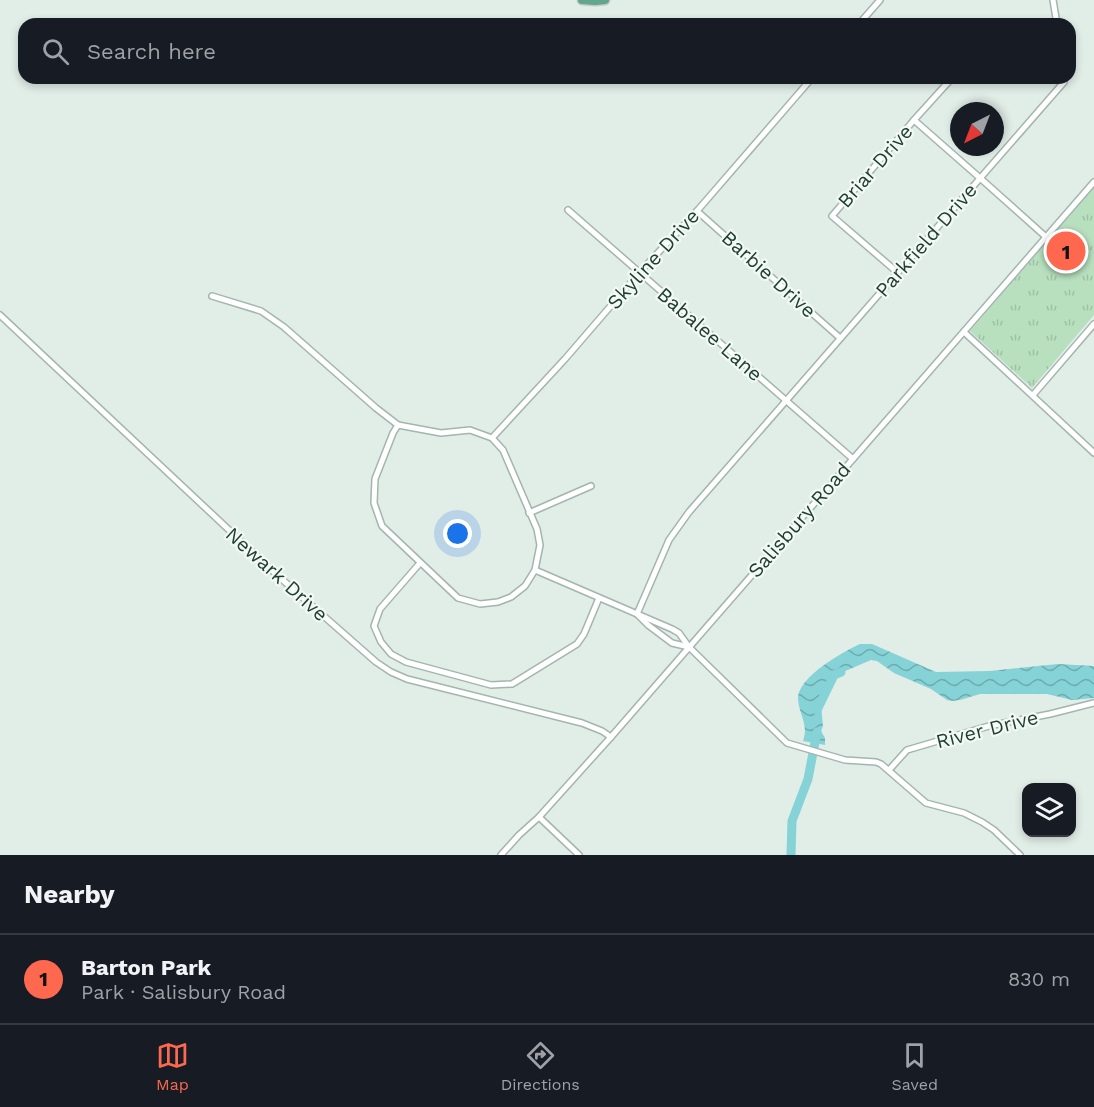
<!DOCTYPE html>
<meta charset="utf-8">
<style>
:root{--surface:#171b24;--page:#242831;--text:#f1f3f6;--muted:#9ea1a6;--line:#363941;--accent:#fd684f}
body{margin:0;font-family:"Work Sans",sans-serif;background:var(--page);color:var(--text)}
.controls{position:absolute;right:18px;bottom:18px;display:grid;overflow:hidden;border-radius:12px;box-shadow:0 3px 9px #0003}
.controls button{width:54px;height:54px;display:grid;place-items:center;padding:0;border:0;border-bottom:2px solid var(--line);background:var(--surface);color:var(--text);font:30px sans-serif}
.compass{position:absolute;left:950px;top:102px;width:54px;height:54px;border-radius:50%;background:var(--surface);box-shadow:0 3px 9px #0003;rotate:222deg}
.you{position:absolute;left:458px;top:534px;width:21px;height:21px;margin:-15px;border:4px solid #fff;border-radius:50%;background:#1a73e8;box-shadow:0 0 0 9px #1a73e833}
.badge{display:grid;place-items:center;width:39px;height:39px;border-radius:50%;background:var(--accent);color:#111;font-size:20px;font-weight:700}
.pin{position:absolute;translate:-50% -50%;border:3px solid #fff;box-shadow:0 2px 6px #0006}
.list{margin:0;padding:0;list-style:none}
h2{display:flex;justify-content:space-between;align-items:center;height:78px;margin:0;padding:0 24px;font-size:26px}
h2 small{font-size:20px;font-weight:400;color:var(--muted)}
.list li{display:grid;grid-template-columns:39px 1fr auto;gap:18px;align-items:center;box-sizing:border-box;height:90px;padding:0 24px;border-top:2px solid var(--line)}
.list b{display:block;font-size:22px;white-space:nowrap}
.list p{margin:0;font-size:20px;white-space:nowrap;color:var(--muted)}
.list em{font-size:20px;font-style:normal;color:var(--muted)}
.icon{flex:none;width:33px;height:33px;fill:none;stroke:currentColor;stroke-width:2;stroke-linecap:round;stroke-linejoin:round}
.map{position:relative;flex:none;width:1094px;height:855px;overflow:hidden}
.search{position:absolute;background:var(--surface);box-shadow:0 3px 9px #0003;left:18px;right:18px;top:18px;height:66px;display:flex;align-items:center;gap:15px;box-sizing:border-box;padding:0 21px;border-radius:18px;color:var(--muted);font-size:22px}
.sheet{height:168px;background:var(--surface)}
nav{display:flex;justify-content:space-around;align-items:center;box-sizing:border-box;height:84px;border-top:2px solid var(--line);background:var(--surface);font-size:16px;color:var(--muted)}
nav a{display:grid;justify-items:center;gap:3px}
nav .on{color:var(--accent)}
.map>svg:first-child{display:block}
.park{fill:url(#park-tufts)}
.water{fill:url(#water-waves)}
.lines{fill:none;stroke-linecap:round;stroke-linejoin:round}
.river{stroke:#85d2d7;stroke-width:9}
.street-casing{stroke:#a3b5ae;stroke-width:8}
.primary-casing{stroke:#c1c9c6;stroke-width:11}
.street{stroke:#fff;stroke-width:5}
.primary{stroke:#62a68e;stroke-width:8}
.labels{text-anchor:middle;dominant-baseline:central;stroke-width:4.5;stroke-linejoin:round;paint-order:stroke}
.street-label{font-size:20px;fill:#203f34;stroke:#f2f9f5}
</style>
<div class="map">
<svg width="1094" height="855" viewBox="0 0 1094 855">
<defs>
<pattern id="park-tufts" width="24" height="20" patternUnits="userSpaceOnUse" patternTransform="scale(1.5)"><rect width="24" height="20" fill="#b8e0bf"/><path d="M3 7l-1-3M5 7V3M7 7l1-3M15 17l-1-3M17 17v-4M19 17l1-3" fill="none" stroke="#9ec1a5"/></pattern>
<pattern id="water-waves" width="16" height="10" patternUnits="userSpaceOnUse" patternTransform="scale(1.5)"><rect width="16" height="10" fill="#85d2d7"/><path d="M0 5q4-4 8 0t8 0" fill="none" stroke="#6cacaf"/></pattern>
</defs>
<rect width="100%" height="100%" fill="#e1ede7"/>
<path class="park" d="M1094,187V315L1032,388L970,331Z"/>
<path class="water" d="M860,644H872L936,672L990,671L1058,664L1094,666V698L1072,700L1047,694H980L960,700L952,701L947,700L931,689L894,673L877,661L871,660L836,675L827,681L824,687L821,705L823,726L821,731L825,738V745L803,741C809,724 799,715 798,699C797,678 842,652 860,644Z"/>
<g class="lines">
<g class="river">
<path d="M817,710L834,675L841,672"/>
<path d="M791,855L792,821L808,779L817,732"/>
</g>
<defs>
<g id="street">
<path d="M1053,0L1057,24"/>
<path d="M859,24L880,0"/>
<path d="M914,120L980,178L1046,237"/>
<path d="M568,210L853,459"/>
<path d="M697,211L840,338"/>
<path d="M897,272L832,216L914,120L952,78"/>
<path d="M212,296L261,311L284,327L376,408L398,425"/>
<path d="M0,315L277,575L376,662L391,672L407,679L582,723L602,731L611,737"/>
<path d="M964,332L1094,453"/>
<path d="M1033,395L1094,324"/>
<path d="M398,425L441,433L470,430L492,438L503,450L537,529L540,545L535,570L525,586L511,597L498,602L480,604L458,598L382,526L374,503L375,479L393,433Z"/>
<path d="M492,438L565,359L640,272L697,211L812,78"/>
<path d="M529,513L591,486"/>
<path d="M420,563L380,609L374,626L381,642L391,654L406,662L491,685L512,684L577,644L584,634L599,598"/>
<path d="M535,570L672,629L679,633L689,647L787,743L845,760L876,762L881,764L926,803L964,813L982,822L994,830L1020,855"/>
<path d="M637,614L669,540L689,512L1064,82V78"/>
<path d="M638,615L648,625L672,643L689,647"/>
<path d="M889,770L907,750L989,726L1050,714L1094,703"/>
<path d="M539,817L579,855"/>
<path d="M501,855L519,835L539,817L611,737L1094,182"/>
</g>
<path id="primary" d="M582,0L595,1L605,0"/>
</defs>
<use href="#street" class="street-casing"/>
<use href="#primary" class="primary-casing"/>
<use href="#street" class="street"/>
<use href="#primary" class="primary"/>
</g>
<g class="labels">
<g class="street-label">
<text transform="translate(875 166) rotate(-49)">Briar Drive</text>
<text transform="translate(926 240) rotate(-49)">Parkfield Drive</text>
<text transform="translate(653 259) rotate(-48)">Skyline Drive</text>
<text transform="translate(769 274) rotate(42)">Barbie Drive</text>
<text transform="translate(710 334) rotate(41)">Babalee Lane</text>
<text transform="translate(799 520) rotate(-49)">Salisbury Road</text>
<text transform="translate(277 574) rotate(42)">Newark Drive</text>
<text transform="translate(987 729) rotate(-14)">River Drive</text>
</g>
</g>
</svg>
<div class="controls">
<button><svg class="icon" aria-label="layers" viewBox="0 0 24 24"><path d="M12 4l9 5-9 5-9-5zM3 14l9 5 9-5"/></svg></button>
</div>
<svg class="compass" viewBox="-18 -18 36 36"><path d="M0-13l5 13h-10z" fill="#e53935"/><path d="M0 13l5-13h-10z" fill="#9ea1a6"/></svg>
<div class="you"></div>
<div class="pin badge" style="left:1066px;top:251px">1</div>
<div class="search"><svg class="icon" aria-label="search" viewBox="0 0 24 24"><circle cx="10" cy="10" r="6"/><path d="M15 15l6 6"/></svg>Search here</div>
</div>
<section class="sheet">
<h2>Nearby<small></small></h2>
<ul class="list">
<li><span class="badge">1</span><div><b>Barton Park</b><p>Park · Salisbury Road</p></div><em>830 m</em></li>
</ul>
</section>
<nav>
<a class="on"><svg class="icon" aria-label="map" viewBox="0 0 24 24"><path d="M3 6l6-2 6 2 6-2v14l-6 2-6-2-6 2zM9 4v14M15 6v14"/></svg>Map</a>
<a><svg class="icon" aria-label="directions" viewBox="0 0 24 24"><path d="M12 3l9 9-9 9-9-9zM9 14v-3h6M13 9l2 2-2 2"/></svg>Directions</a>
<a><svg class="icon" aria-label="saved" viewBox="0 0 24 24"><path d="M7 4h10v16l-5-4-5 4z"/></svg>Saved</a>
</nav>
